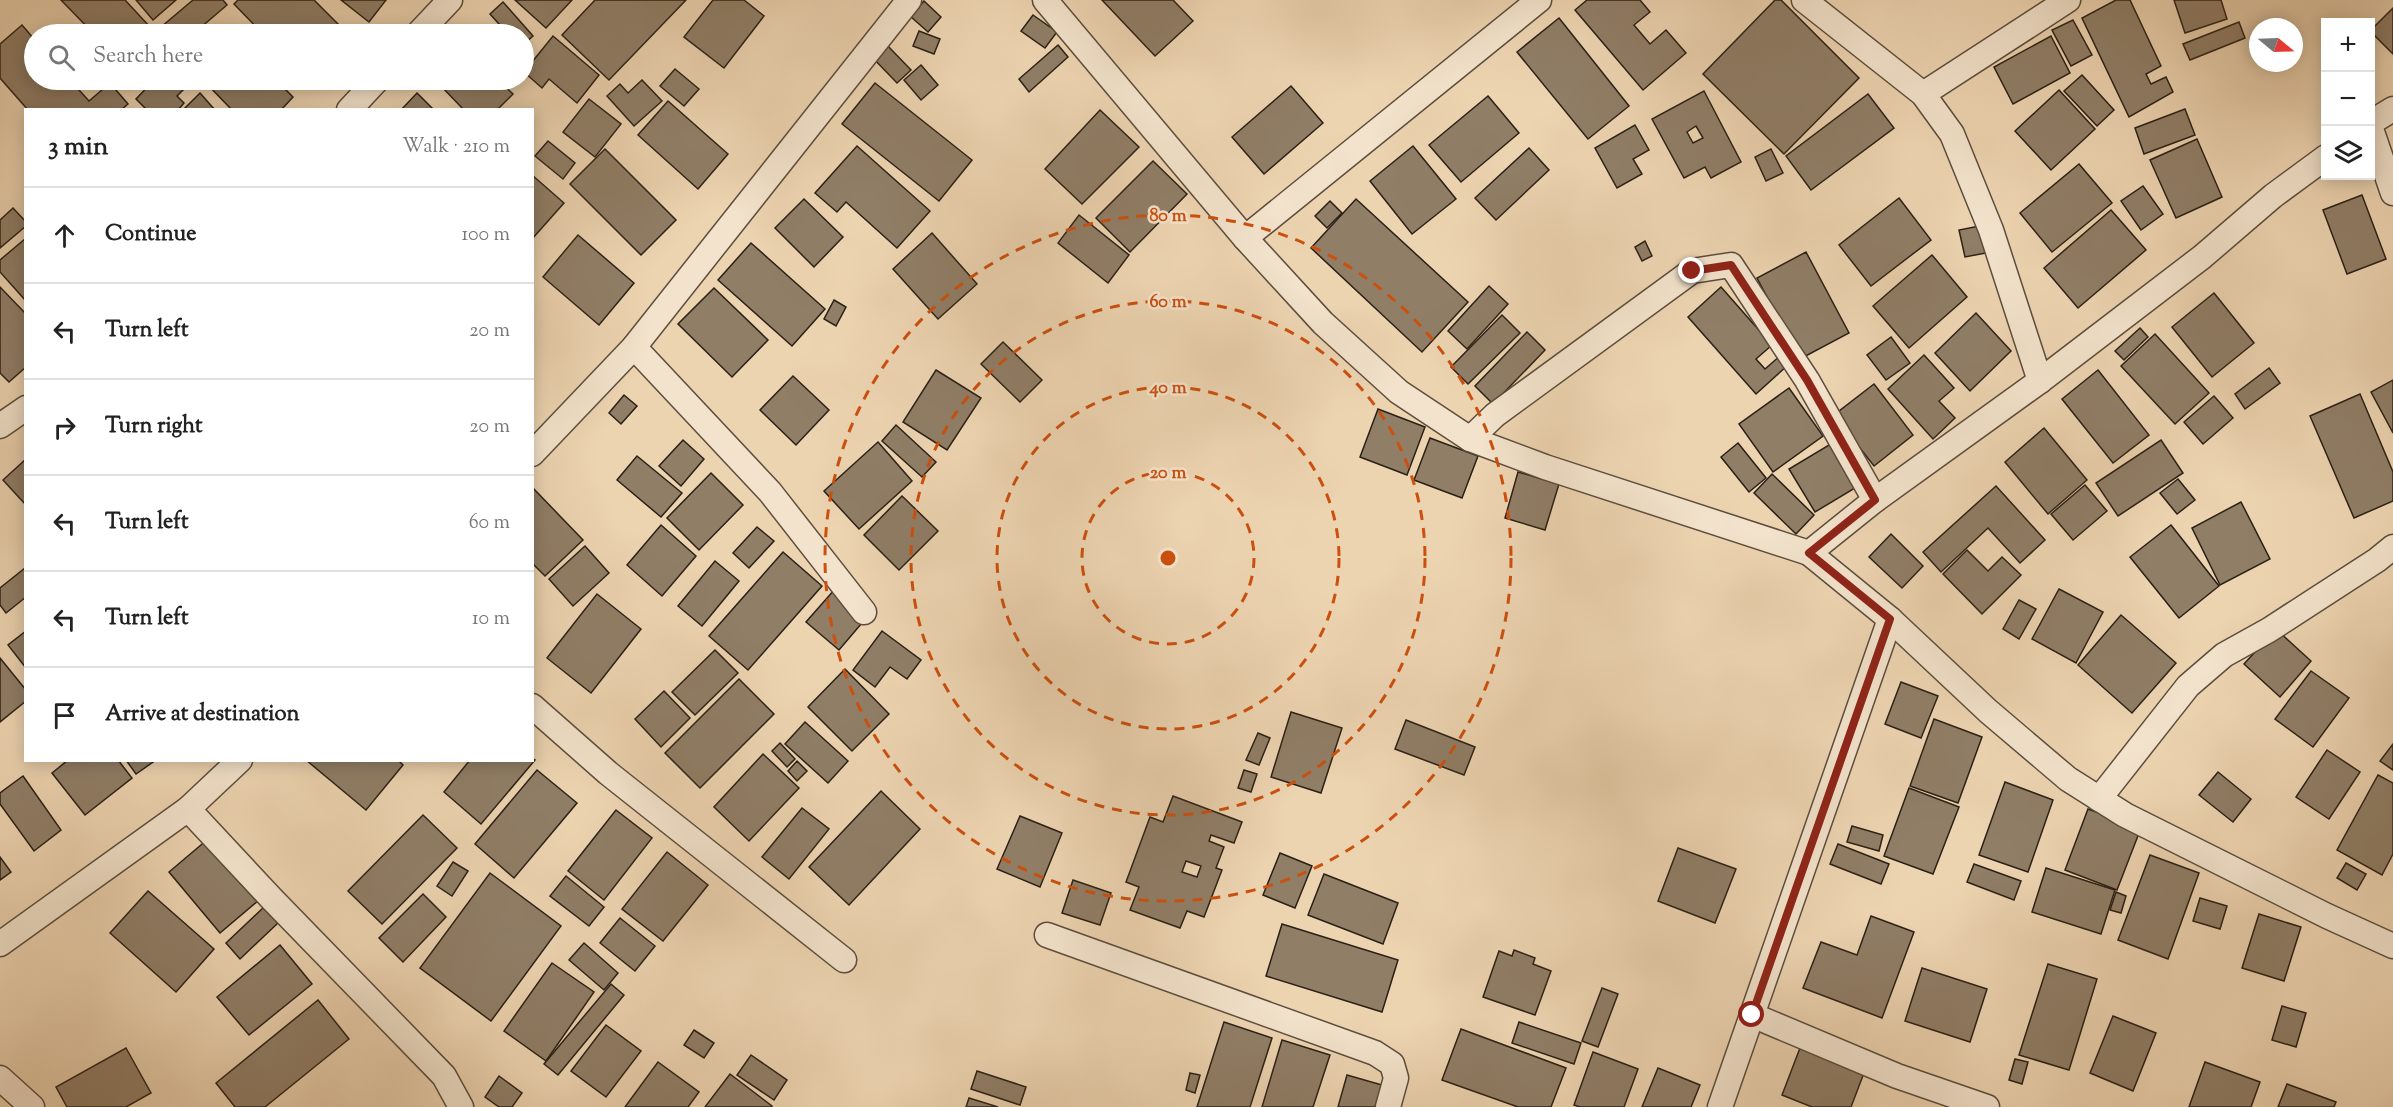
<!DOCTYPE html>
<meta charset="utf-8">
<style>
:root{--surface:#fff;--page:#f6f6f6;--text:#222;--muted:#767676;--line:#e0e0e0}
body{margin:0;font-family:"Sorts Mill Goudy",serif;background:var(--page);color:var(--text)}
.controls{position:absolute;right:18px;top:18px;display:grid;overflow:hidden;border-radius:0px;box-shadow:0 3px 15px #0003}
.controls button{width:54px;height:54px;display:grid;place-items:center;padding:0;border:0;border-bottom:2px solid var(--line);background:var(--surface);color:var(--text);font:30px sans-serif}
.compass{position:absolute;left:2249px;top:18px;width:54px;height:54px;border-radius:50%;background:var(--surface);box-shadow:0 3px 15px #0003;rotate:109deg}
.stop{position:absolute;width:18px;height:18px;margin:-14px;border:4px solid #8f2418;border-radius:50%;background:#fff}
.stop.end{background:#8f2418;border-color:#fff;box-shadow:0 2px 6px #0008}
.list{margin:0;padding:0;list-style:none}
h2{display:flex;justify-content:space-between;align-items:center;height:78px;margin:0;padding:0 24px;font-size:26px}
h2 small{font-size:20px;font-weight:400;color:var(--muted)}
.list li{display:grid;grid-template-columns:39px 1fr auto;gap:18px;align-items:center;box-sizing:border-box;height:96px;padding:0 24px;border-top:2px solid var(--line)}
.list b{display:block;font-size:22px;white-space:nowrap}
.list em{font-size:20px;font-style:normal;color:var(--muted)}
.icon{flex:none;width:33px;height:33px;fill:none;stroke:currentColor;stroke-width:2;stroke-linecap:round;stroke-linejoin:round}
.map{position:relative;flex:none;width:2393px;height:1107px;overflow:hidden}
.search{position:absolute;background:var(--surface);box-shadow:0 3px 15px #0003;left:24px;top:24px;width:510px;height:66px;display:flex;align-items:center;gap:15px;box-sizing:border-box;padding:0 21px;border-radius:33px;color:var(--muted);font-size:22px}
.panel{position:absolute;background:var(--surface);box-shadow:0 3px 15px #0003;left:24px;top:108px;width:510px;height:654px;border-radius:0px}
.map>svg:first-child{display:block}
.building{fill:#907e67;stroke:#2b2016;stroke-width:1.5;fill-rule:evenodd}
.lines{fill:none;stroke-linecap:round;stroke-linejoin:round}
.minor-casing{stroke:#5c4d3d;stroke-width:27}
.minor{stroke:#f3e3cc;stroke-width:24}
.route{stroke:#8f2418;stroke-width:8}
.ring{fill:none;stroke:#cc500e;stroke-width:3;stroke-dasharray:10 8}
.centre{fill:#cc500e;stroke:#f3e3cc;stroke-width:3}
.ring-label{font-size:18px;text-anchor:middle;font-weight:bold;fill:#cc500e;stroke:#f3e3cc;stroke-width:5;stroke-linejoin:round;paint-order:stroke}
</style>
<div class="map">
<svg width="2393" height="1107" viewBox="0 0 2393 1107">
<rect width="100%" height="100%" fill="#edd4b1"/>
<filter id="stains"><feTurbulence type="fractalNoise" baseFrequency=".00333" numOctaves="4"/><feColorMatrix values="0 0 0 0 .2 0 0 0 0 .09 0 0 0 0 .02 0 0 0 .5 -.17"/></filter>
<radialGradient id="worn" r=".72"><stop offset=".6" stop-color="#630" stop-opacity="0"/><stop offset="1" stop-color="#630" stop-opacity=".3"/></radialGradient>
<g class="building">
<path d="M61,0H125L150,27L143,34H94Z"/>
<path d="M136,0H176L153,20Z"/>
<path d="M193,0H223L227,5L193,34H168L161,27Z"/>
<path d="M238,0H314L341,27L334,34H263L234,4Z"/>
<path d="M341,0H386L369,22Z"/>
<path d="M515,0H572L546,28Z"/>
<path d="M595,0H686L609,80L562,35Z"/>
<path d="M713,0H744L764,16L724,68L684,37Z"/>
<path d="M1102,0H1173L1193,21L1155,56Z"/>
<path d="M1587,0H1640L1650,12L1634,25L1650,44L1666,30L1686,53L1643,90L1575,10Z"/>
<path d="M1775,0H1781L1859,78L1784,154L1703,74Z"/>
<path d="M2116,0H2130L2161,66L2146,74L2151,84L2166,77L2173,92L2129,117L2082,18Z"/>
<path d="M2174,0H2221L2227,19L2185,33Z"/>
<path d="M924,1L941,17L928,32L910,16Z"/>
<path d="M503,2L533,36L524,44V34H508L490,14Z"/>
<path d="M2393,8V54L2370,31Z"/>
<path d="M1033,15L1057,32L1045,48L1021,31Z"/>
<path d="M1559,18L1629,106L1588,139L1517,52Z"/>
<path d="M2073,20L2092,55L2071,66L2052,30Z"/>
<path d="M2239,22L2245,38L2190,60L2183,44Z"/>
<path d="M22,25L34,39V80H70L89,101L110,83L128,104L121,110H28L0,78V44Z"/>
<path d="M919,31L940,39L934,54L913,46Z"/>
<path d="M553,36L599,75L577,103L549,79L542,88L524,72Z"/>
<path d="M2051,36L2070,73L2013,104L1994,67Z"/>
<path d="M885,43L911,70L897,83L872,57Z"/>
<path d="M1058,45L1068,57L1029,92L1019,79Z"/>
<path d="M921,65L938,85L921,100L904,80Z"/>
<path d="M675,69L699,89L684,106L660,86Z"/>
<path d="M2082,75L2114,110L2097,126L2064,91Z"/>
<path d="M154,80H193L177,96L184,103L178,110H147L136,99Z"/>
<path d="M212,80H276L293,97L281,110H232L207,84Z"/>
<path d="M447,80H498L513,94L497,110H464L441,86Z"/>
<path d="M642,80L662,101L634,126L607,96L620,84L628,93Z"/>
<path d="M875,83L972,160L939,201L842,124Z"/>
<path d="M1291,86L1323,123L1264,174L1232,137Z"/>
<path d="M2059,90L2095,129L2051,170L2015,131Z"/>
<path d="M1704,91L1741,162L1711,178L1705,167L1684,178L1652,119ZM1696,126L1703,138L1693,143L1687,132Z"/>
<path d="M200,93L215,110H183Z"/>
<path d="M417,93L434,110H401Z"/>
<path d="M1868,94L1894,128L1811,190L1786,156Z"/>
<path d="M1488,96L1519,133L1461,182L1429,145Z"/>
<path d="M589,99L621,124L595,157L563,132Z"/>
<path d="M668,101L728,154L698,189L638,135Z"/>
<path d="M2185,109L2195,135L2144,154L2135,128Z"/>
<path d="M1100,110L1139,147L1082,204L1045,169Z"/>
<path d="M1635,125L1649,150L1633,159L1642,174L1617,188L1595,148Z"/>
<path d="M2197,139L2222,197L2176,218L2150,160Z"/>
<path d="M548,141L575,163L563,179L535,156Z"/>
<path d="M857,146L930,211L897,248L846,202L837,212L815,193Z"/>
<path d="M1413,146L1456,199L1412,234L1370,181Z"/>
<path d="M1529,148L1549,170L1496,220L1475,198Z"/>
<path d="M605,149L676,220L641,255L570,184Z"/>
<path d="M1771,149L1783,173L1766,181L1755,157Z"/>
<path d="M1153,161L1187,194L1130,252L1096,218Z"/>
<path d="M2079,164L2112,203L2052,252L2020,213Z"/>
<path d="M532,175L564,203L532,239Z"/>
<path d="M2143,186L2163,214L2141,230L2121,201Z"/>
<path d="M2362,195L2386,259L2347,274L2323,210Z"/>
<path d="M1899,198L1931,240L1871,286L1839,245Z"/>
<path d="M804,199L843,237L814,267L775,228Z"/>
<path d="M1356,199L1468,302L1422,352L1311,248Z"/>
<path d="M1330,201L1342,213L1327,228L1315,216Z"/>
<path d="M13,208L26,222V226L0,248V220Z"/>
<path d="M2111,210L2146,250L2078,308L2044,268Z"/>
<path d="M1079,215L1129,255L1108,283L1058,243Z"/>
<path d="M1979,226L1986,253L1965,257L1959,230Z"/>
<path d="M932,233L977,284L938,319L893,269Z"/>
<path d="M578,235L634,283L599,325L543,277Z"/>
<path d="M26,238V301L0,272V260Z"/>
<path d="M1645,241L1652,256L1642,261L1635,247Z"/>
<path d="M751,243L825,309L792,346L718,280Z"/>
<path d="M1806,252L1849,333L1800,359L1757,278Z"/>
<path d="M1932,255L1967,297L1909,348L1873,306Z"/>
<path d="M1489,286L1508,304L1467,349L1448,331Z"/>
<path d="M0,287L26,314V367L9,382L0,373Z"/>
<path d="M1721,287L1772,345L1756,359L1765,369L1781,355L1789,364L1756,394L1688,317Z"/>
<path d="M714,288L768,340L732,377L678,324Z"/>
<path d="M2214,293L2254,343L2212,377L2172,327Z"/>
<path d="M834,300L846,307L836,326L824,319Z"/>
<path d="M1976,313L2011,351L1970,391L1935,353Z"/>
<path d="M1502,315L1520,333L1468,384L1451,367Z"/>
<path d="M2140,328L2148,337L2124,360L2115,351Z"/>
<path d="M1527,332L1545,350L1493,404L1475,386Z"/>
<path d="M2155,334L2209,393L2175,424L2121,366Z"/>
<path d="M1891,337L1910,363L1886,380L1867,355Z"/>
<path d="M1003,342L1042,380L1020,402L981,364Z"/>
<path d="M1924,355L1954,388L1939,401L1955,418L1933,439L1888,389Z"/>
<path d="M2269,368L2280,383L2245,409L2235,394Z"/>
<path d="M936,370L981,398L947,450L903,422Z"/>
<path d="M2098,370L2149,435L2113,463L2062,399Z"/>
<path d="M793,376L829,410L796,445L760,410Z"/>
<path d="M2393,380V433L2371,392Z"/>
<path d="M1874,384L1913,435L1874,466L1834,415Z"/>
<path d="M1789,388L1823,436L1773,472L1739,424Z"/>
<path d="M2360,394L2393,472V501L2354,518L2310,416Z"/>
<path d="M624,395L637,406L621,424L609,413Z"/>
<path d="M2214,396L2233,418L2203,444L2184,422Z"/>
<path d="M1378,409L1425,427L1407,475L1360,457Z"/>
<path d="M896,425L936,462L922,477L882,441Z"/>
<path d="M2044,428L2087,480L2048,514L2005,462Z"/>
<path d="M1430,438L1478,456L1462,498L1414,480Z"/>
<path d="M683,440L704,459L681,486L659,466Z"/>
<path d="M2161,440L2183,473L2118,516L2096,483Z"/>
<path d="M878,442L912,481L859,529L824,491Z"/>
<path d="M1834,442L1860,485L1815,512L1789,469Z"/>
<path d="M1738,443L1766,478L1749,492L1721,457Z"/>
<path d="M637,456L682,493L661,517L617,480Z"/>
<path d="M26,459V505L3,480Z"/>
<path d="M1518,472L1559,484L1545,530L1505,518Z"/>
<path d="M711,473L743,505L699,550L667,518Z"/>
<path d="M1772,474L1814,515L1796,534L1754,493Z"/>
<path d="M2178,479L2195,500L2177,514L2160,493Z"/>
<path d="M2085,485L2107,511L2073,540L2051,514Z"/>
<path d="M1996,486L2045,540L2020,563L1988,528L1941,572L1923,552Z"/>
<path d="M532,487L583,540L545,576L532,563Z"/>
<path d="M902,496L938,531L899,570L864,535Z"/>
<path d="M2241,502L2270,559L2220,585L2192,528Z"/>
<path d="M661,525L696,556L662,596L627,565Z"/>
<path d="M2171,525L2219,586L2179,618L2130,557Z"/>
<path d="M757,527L774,541L749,568L733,553Z"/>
<path d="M1891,534L1923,566L1902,588L1869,557Z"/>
<path d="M585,546L609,573L573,606L549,579Z"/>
<path d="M1967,550L1988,571L2002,557L2021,575L1982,614L1943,574Z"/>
<path d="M783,552L822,586L748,670L709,636Z"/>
<path d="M715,561L739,581L702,626L678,606Z"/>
<path d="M25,568L26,597L6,613L0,605V588Z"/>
<path d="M835,589L867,617L839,650L806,622Z"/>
<path d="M2059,589L2103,612L2076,663L2032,639Z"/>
<path d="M597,594L641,629L591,693L547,658Z"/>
<path d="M2019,600L2036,609L2019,639L2003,629Z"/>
<path d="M2121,615L2176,663L2132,713L2078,665Z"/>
<path d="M2276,629L2311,661L2280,697L2244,664Z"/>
<path d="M26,631V668L8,645Z"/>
<path d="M882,631L921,660L907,679L890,667L875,687L853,670Z"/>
<path d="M715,650L738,673L695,715L672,692Z"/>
<path d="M0,658L26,690V701L0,722Z"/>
<path d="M845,669L889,714L852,751L808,707Z"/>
<path d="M2311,671L2349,698L2313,747L2275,719Z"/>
<path d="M739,679L774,714L700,788L665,753Z"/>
<path d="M1901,682L1938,696L1921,738L1885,724Z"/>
<path d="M664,691L690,718L661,747L635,719Z"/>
<path d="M1291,712L1342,728L1321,793L1271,777Z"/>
<path d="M1934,719L1982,737L1958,803L1910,786Z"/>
<path d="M1406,720L1475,747L1464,775L1395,749Z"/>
<path d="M805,722L848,761L828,783L785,744Z"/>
<path d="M1258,733L1270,738L1259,765L1246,760Z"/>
<path d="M780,743L795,759L787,767L772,751Z"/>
<path d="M2393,744V770L2380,761Z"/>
<path d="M2327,750L2360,772L2329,819L2296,797Z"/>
<path d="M763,754L799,788L749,841L714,807Z"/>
<path d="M532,758L535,760L481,824L444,792L470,760H532Z"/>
<path d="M68,760H118L132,778L85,815L52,773Z"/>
<path d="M126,760H156L136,774Z"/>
<path d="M306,760H398L403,765L366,810Z"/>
<path d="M797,761L807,771L797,781L788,771Z"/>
<path d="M537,770L577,803L514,878L475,844Z"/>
<path d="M1244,770L1257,774L1251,792L1238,788Z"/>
<path d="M2218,772L2251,799L2233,822L2199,795Z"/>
<path d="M2378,775L2393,783V854L2382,875L2337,850Z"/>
<path d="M23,776L61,830L34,851L0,804V793Z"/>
<path d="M2005,782L2053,800L2028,872L1979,855Z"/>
<path d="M1909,788L1959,807L1933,874L1884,856Z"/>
<path d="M881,791L920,829L849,905L809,867Z"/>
<path d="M1173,796L1242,822L1234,843L1211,835L1209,841L1224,847L1216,868L1222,870L1204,917L1187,911L1180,928L1130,910L1139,887L1126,882L1150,817L1163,822ZM1186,861L1201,866L1197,877L1182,872Z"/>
<path d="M802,808L829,829L789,879L762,857Z"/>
<path d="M2088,809L2141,828L2117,890L2065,870Z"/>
<path d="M616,810L652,838L604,900L568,871Z"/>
<path d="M423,815L457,848L382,924L348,891Z"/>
<path d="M1020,816L1062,833L1040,887L997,869Z"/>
<path d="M1852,826L1883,835L1879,851L1847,842Z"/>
<path d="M208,839L259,900L220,933L169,872Z"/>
<path d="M1838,844L1889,864L1881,884L1830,864Z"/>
<path d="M1678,848L1736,869L1715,923L1658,901Z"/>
<path d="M667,852L708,885L663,941L622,909Z"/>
<path d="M1280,853L1312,866L1295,908L1263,895Z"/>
<path d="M2150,855L2199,873L2168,959L2118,940Z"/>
<path d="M0,857L11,872L0,880Z"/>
<path d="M453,862L468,871L452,896L437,886Z"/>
<path d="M2346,863L2366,874L2357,890L2337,878Z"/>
<path d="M1974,864L2021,881L2014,900L1967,882Z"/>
<path d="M2046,868L2115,890L2101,934L2032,912Z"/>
<path d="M490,873L561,926L491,1021L420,968Z"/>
<path d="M1324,874L1398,903L1383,944L1308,915Z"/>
<path d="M566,876L604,907L589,926L550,896Z"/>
<path d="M1073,880L1111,893L1100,925L1062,913Z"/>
<path d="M148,891L214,949L176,992L110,933Z"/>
<path d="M2116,892L2126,896L2121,913L2110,910Z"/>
<path d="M423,894L446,917L403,962L379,938Z"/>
<path d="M2200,898L2227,906L2220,929L2193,921Z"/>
<path d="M265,906L279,922L240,959L226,943Z"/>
<path d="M2259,914L2301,927L2284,981L2242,968Z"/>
<path d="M1871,916L1914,932L1882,1018L1803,988L1821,942L1857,955Z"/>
<path d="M620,918L655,946L635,971L600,943Z"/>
<path d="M1282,924L1398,960L1382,1012L1266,976Z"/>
<path d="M584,943L618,973L604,990L569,960Z"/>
<path d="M280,945L312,984L249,1035L217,997Z"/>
<path d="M1514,950L1535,958L1533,964L1551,971L1535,1015L1483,997L1499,951L1512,956Z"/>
<path d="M552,963L594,992L546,1061L504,1031Z"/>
<path d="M2048,964L2097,979L2069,1070L2019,1055Z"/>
<path d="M1922,968L1987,989L1970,1042L1905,1021Z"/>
<path d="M611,984L624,995L558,1075L544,1064Z"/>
<path d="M1602,988L1618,994L1598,1047L1582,1041Z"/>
<path d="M318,1000L349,1039L265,1107H235L216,1083Z"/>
<path d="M2282,1006L2306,1013L2296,1047L2272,1040Z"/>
<path d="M2113,1016L2156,1033L2133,1091L2090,1073Z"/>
<path d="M1224,1022L1272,1038L1250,1107H1197Z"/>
<path d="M1519,1022L1581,1043L1574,1064L1512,1043Z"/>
<path d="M606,1025L641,1051L606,1097L571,1071Z"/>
<path d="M1461,1029L1566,1068L1551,1107H1518L1442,1080Z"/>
<path d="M694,1030L714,1043L704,1058L684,1045Z"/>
<path d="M1282,1040L1330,1055L1313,1107H1262Z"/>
<path d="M126,1048L151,1093L126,1107H67L56,1087Z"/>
<path d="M1800,1048L1864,1073L1851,1107H1812L1782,1095Z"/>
<path d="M1593,1052L1638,1069L1624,1107H1580L1574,1105Z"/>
<path d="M751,1055L787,1080L774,1100L737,1075Z"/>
<path d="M2015,1059L2028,1062L2022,1084L2009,1080Z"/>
<path d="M658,1062L699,1092L688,1107H625Z"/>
<path d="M2205,1062L2260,1082L2251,1107H2189Z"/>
<path d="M1658,1068L1700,1085L1691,1107H1642Z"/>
<path d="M977,1071L1026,1087L1020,1105L971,1089Z"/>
<path d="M1190,1073L1200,1075L1195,1093L1186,1090Z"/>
<path d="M730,1074L772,1106L771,1107H705Z"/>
<path d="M1347,1075L1382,1085L1375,1107H1338Z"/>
<path d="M499,1076L522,1093L512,1107H499L485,1097Z"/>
<path d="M2287,1084L2336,1102L2334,1107H2278Z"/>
<path d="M969,1098L998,1107H966Z"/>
</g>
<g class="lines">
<defs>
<g id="minor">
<path d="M1045,0L1245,238L1323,323L1399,392L1470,439L1545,467L1809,553L1890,619L1988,711L2068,779L2125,815L2327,916L2393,946"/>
<path d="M1804,0L1923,94L1952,134L1991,230L2040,381"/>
<path d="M418,34L450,0"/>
<path d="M1923,94L2068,0"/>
<path d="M349,110L377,80"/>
<path d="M2370,123L2393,109"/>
<path d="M2370,126L2393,193"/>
<path d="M1245,238L1539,0"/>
<path d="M634,347L770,492L864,612"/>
<path d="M0,426L26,408"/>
<path d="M1470,439L1495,415L1692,271L1731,265L1807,380L1875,500"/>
<path d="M532,454L634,347L909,0"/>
<path d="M1809,553L1875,500L2040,381L2202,257L2273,196L2326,157"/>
<path d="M532,706L608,773L844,960"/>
<path d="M2099,799L2188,686L2224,655L2269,630L2377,560L2393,547"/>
<path d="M188,809L271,898L444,1076L461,1107"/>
<path d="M1047,935L1375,1053L1392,1064L1396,1078L1388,1107"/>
<path d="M0,944L188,809L240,760"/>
<path d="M1752,1015L1897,1076L1987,1107"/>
<path d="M0,1078L32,1107"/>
<path d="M1720,1107L1890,619"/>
</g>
</defs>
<use href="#minor" class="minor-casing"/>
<use href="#minor" class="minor"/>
</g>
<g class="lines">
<path class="route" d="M1692,271L1731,265L1807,380L1875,500L1809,553L1890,619L1752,1015"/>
</g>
<g class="ring">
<circle cx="1168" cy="558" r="86"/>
<circle cx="1168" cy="558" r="171"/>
<circle cx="1168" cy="558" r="257"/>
<circle cx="1168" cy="558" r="343"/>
</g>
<circle cx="1168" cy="558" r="9" class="centre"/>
<g class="ring-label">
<text x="1168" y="221">80 m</text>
<text x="1168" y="307">60 m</text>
<text x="1168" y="393">40 m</text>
<text x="1168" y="478">20 m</text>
</g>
<rect width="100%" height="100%" filter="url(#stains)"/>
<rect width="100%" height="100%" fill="url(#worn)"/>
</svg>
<div class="controls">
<button>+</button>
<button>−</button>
<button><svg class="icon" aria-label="layers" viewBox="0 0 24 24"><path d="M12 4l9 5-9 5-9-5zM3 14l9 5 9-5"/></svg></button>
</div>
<svg class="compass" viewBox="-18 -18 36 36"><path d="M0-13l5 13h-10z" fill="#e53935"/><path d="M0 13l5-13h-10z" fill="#767676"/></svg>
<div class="stop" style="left:1752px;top:1015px"></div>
<div class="stop end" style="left:1692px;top:271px"></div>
<div class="search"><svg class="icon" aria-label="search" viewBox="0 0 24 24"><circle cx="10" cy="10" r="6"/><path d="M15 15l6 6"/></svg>Search here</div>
<section class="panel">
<h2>3 min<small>Walk · 210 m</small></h2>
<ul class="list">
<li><svg class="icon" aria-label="ahead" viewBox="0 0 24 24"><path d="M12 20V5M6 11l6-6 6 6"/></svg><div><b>Continue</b></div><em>100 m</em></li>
<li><svg class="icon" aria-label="left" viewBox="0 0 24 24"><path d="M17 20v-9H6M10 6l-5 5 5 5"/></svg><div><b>Turn left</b></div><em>20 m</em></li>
<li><svg class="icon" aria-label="right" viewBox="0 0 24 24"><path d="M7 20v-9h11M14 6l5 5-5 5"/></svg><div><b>Turn right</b></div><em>20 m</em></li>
<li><svg class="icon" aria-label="left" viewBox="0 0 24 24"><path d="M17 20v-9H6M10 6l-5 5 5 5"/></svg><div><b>Turn left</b></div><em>60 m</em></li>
<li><svg class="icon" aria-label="left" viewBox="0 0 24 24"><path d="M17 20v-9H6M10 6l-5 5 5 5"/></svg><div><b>Turn left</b></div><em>10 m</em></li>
<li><svg class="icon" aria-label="arrive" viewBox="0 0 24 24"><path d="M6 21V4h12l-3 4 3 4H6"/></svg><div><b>Arrive at destination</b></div></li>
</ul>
</section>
</div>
